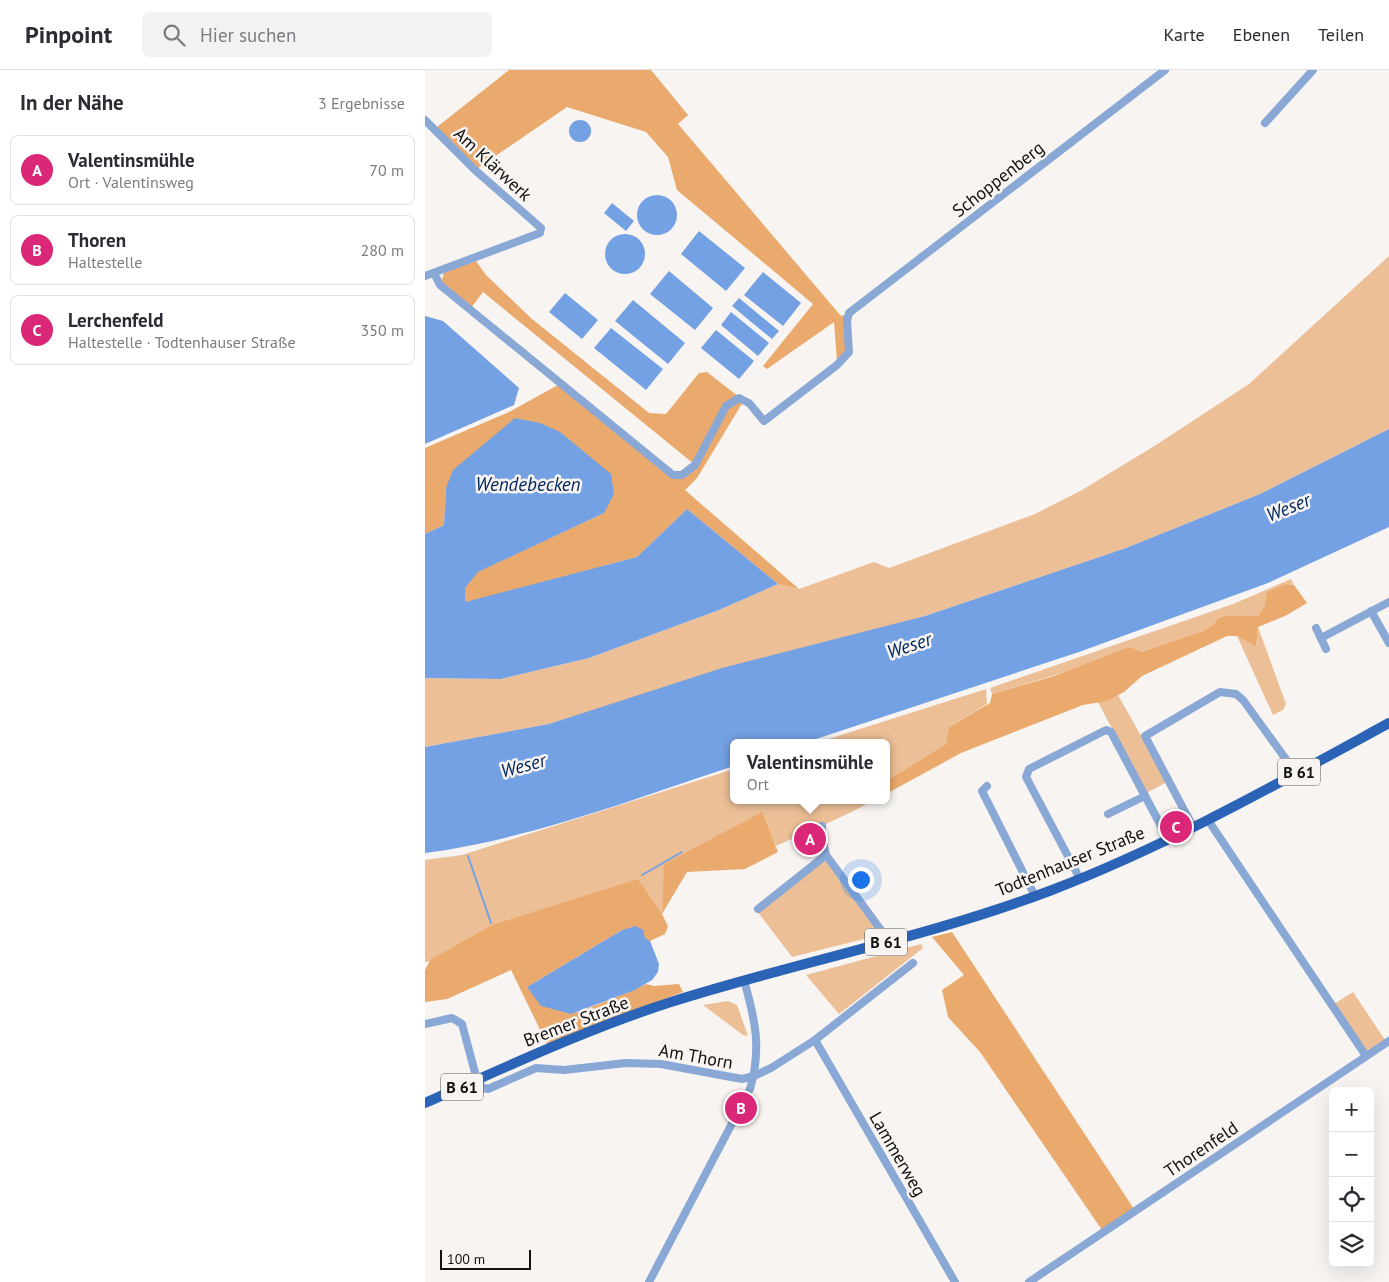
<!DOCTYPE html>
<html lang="de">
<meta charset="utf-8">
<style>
:root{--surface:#fff;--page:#f2f2f3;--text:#2b2b33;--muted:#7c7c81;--line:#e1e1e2;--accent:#db2777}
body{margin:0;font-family:"PT Sans",sans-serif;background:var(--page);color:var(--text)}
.controls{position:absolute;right:15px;bottom:15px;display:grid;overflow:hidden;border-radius:8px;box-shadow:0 5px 20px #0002}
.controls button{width:45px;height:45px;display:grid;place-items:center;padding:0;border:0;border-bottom:1px solid var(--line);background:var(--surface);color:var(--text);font:25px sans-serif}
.scale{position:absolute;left:15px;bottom:12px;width:91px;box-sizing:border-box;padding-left:5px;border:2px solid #121110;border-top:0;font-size:14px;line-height:18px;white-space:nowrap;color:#121110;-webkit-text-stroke:4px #f7f4f1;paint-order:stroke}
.you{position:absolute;left:435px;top:809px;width:18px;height:18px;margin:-12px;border:4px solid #fff;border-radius:50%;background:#1a73e8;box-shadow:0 0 0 8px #1a73e833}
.badge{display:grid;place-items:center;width:32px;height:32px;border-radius:50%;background:var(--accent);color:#fff;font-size:16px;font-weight:700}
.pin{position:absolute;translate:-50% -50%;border:2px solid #fff;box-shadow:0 1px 5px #0006}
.popup{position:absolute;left:305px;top:669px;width:160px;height:65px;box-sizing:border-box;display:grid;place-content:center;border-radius:8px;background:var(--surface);filter:drop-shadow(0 1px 4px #0005);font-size:16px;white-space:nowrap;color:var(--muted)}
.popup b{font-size:19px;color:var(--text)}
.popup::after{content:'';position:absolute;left:50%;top:100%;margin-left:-10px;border:10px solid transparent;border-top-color:var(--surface)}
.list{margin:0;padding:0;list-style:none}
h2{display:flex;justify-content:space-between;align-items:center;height:65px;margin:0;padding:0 20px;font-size:21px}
h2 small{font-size:16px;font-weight:400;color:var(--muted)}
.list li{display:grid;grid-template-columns:32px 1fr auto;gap:15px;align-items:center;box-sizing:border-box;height:70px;margin:0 10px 10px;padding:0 10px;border:1px solid var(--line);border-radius:8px}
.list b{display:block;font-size:19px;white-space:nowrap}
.list p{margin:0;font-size:16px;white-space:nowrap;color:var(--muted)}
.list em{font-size:16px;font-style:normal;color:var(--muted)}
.icon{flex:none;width:28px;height:28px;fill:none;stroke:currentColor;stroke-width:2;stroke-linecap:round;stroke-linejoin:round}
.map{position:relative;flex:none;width:964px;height:1212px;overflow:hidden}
header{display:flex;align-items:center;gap:30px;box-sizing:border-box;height:70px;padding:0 25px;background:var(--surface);border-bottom:1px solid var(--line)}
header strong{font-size:24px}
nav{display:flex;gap:28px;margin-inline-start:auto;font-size:18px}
.search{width:350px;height:45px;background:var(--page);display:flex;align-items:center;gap:12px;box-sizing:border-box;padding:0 18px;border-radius:8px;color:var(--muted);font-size:19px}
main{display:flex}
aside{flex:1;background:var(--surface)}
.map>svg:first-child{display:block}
.green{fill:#ecbf96}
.forest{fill:#ebaa6d}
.water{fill:#74a1e3}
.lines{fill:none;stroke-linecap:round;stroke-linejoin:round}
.stream{stroke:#74a1e3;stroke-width:2}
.minor{stroke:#89a8d6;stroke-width:8}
.major{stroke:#2b64b7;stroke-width:10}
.labels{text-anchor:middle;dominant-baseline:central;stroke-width:5;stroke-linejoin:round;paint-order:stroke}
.shield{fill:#f7f4f1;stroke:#575554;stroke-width:1}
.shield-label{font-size:16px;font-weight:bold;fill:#121110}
.street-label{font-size:18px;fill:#121110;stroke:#f7f4f1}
.water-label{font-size:19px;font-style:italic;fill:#002760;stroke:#f7f4f1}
</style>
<header>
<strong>Pinpoint</strong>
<div class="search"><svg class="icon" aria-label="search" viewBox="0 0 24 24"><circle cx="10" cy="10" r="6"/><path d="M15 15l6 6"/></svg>Hier suchen</div>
<nav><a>Karte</a><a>Ebenen</a><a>Teilen</a></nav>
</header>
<main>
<aside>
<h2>In der Nähe<small>3 Ergebnisse</small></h2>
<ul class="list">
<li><span class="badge">A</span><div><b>Valentinsmühle</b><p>Ort · Valentinsweg</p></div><em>70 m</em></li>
<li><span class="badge">B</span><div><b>Thoren</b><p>Haltestelle</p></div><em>280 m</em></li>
<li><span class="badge">C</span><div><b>Lerchenfeld</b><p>Haltestelle · Todtenhauser Straße</p></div><em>350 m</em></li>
</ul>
</aside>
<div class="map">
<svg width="964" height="1212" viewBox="0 0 964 1212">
<rect width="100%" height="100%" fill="#f7f4f1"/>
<g class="green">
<path d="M964,186V359L835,424L701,478L500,546L124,654L0,677V608L76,609L164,588L294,540L353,514L374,519L449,492L464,498L610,444L657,420L731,375L824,314Z"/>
<path d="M866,509L869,515L861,514L840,535L833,546H801L793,548L788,555L778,561L716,582L710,581L567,624L565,618L808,534Z"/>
<path d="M833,557L861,634L858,640L848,645L812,566L831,577Z"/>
<path d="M561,619L562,634L524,657L521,674L461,711V673H391Z"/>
<path d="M693,625L742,712L721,723L673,632Z"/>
<path d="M309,699V730H449C417,748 384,761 351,776L336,743L240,794L237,844L0,892V790L37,785Z"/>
<path d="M396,791L403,792L455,865L367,887L332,841Z"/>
<path d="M496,874L498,878L414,944L381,905Z"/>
<path d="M928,922L960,970L942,983L909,934Z"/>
<path d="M303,931L312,935L323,966L318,965L278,935Z"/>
</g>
<g class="forest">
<path d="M84,0H226L263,45L253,54L416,246L420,245L422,282L412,291L409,252L342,299L338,296L388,234L252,120L243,87L221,62L142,37L53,98L12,57Z"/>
<path d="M51,191L61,205L107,249L224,343L241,344L274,303L282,302L314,327L306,329L269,394L58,222L46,238L16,214L19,202Z"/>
<path d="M133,315L247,407H259L266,403L302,337L308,332H318L272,408L260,420L374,519L353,514L262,439L212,487L40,533V518L52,502L179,443L21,418L19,455L0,464V378L84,342Z"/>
<path d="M861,514L869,515L882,533L860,546L833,557L831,577L812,566H802L717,606L699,622L682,631L658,635L536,683L461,724V711L521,674L524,657L565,633L567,624L629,606L705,577L716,582L778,561L788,555L793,548L801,546H833L840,535L842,522Z"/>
<path d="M337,742L353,782L320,799L262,802L237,844L243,856L240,864L225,871L197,860L102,917C112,930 129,940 145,943C151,944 213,919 221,914L229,916L254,914L258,922L122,974L86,900L22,929L0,932V900L5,890L67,855L213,809L237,844L239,794Z"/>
<path d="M527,862L709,1139L677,1160L555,982L523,947L517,920L539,905L507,867Z"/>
</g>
<g class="water">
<circle cx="155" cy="61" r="11"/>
<circle cx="232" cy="145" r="20"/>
<path d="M187,133L209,151L201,161L179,143Z"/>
<path d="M274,161L320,198L301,221L256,184Z"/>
<circle cx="200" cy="184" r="20"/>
<path d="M244,201L288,238L270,260L225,224Z"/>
<path d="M338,202L376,233L358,256L319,225Z"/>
<path d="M140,223L173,250L157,269L124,242Z"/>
<path d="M314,228L354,261L347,269L307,236Z"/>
<path d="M208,230L260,273L243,294L190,251Z"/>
<path d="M306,242L344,273L333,286L296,255Z"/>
<path d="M0,246L18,251L94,318L89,335L0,374Z"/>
<path d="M186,258L238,299L221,320L169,278Z"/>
<path d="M291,260L329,291L314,309L276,278Z"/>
<path d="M90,348L115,353L135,362L186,404L189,424L179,443L53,502L40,518V532L212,487L262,439L353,514L294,540L164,588L76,609L0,608V464L19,455L21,418L28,400Z"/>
<path d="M964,359V457L843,513L654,582L379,673H309V696C208,729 106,769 0,783V677L124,654L297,598L500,546L701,478L835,424Z"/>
<path d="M211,856L218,860L220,868L225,871L234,894L233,902L227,910L210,920L146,944L116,936L102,917L197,860Z"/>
</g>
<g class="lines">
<g class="stream">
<path d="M43,786L66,853"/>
<path d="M217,805L257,782"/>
</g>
<g class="minor">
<path d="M0,50L50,100L116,158L115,163L0,206"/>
<path d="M840,53L888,0"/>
<path d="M9,203L15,215L248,405H257L270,395L301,336L314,328L324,333L339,351L412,295L424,282L422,251L424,243L740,0"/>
<path d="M946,541L964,573"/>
<path d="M891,558L901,579"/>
<path d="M896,568L964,532"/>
<path d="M562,716L557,721L610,826"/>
<path d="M683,744L720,726"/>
<path d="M783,750L941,986"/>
<path d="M397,756V768L401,785L464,871"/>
<path d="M768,757L720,666L795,622L811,624L818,630L871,703"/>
<path d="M655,809L601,707L604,699L681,660L686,662L743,769"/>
<path d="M333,839L401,785"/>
<path d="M0,954L27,948L37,954L52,1010L58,1018L63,1019L111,998L139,1000L201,993L236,994L317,1009L329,1006L346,998L390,970L488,893"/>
<path d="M390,970L530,1212"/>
<path d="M224,1212L325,1019C337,979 330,949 319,910"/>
<path d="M604,1212L964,971"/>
</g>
<path class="major" d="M0,1033C81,997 162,959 246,932C372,892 504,867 627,820C744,775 854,713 964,653"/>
</g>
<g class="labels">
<g class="shield">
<rect x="853" y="688.5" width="42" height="27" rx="4"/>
<rect x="440" y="858.5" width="42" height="27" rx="4"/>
<rect x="16" y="1003.5" width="42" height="27" rx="4"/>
</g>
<g class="shield-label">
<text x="874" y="702">B 61</text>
<text x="461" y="872">B 61</text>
<text x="37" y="1017">B 61</text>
</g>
<g class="street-label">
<text transform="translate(68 94) rotate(43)">Am Klärwerk</text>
<text transform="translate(573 109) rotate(-38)">Schoppenberg</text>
<text transform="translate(645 791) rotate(-22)">Todtenhauser Straße</text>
<text transform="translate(151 951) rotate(-21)">Bremer Straße</text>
<text transform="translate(271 986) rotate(10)">Am Thorn</text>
<text transform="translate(776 1079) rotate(-34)">Thorenfeld</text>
<text transform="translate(473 1084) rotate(60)">Lammerweg</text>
</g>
<g class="water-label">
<text x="103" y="414">Wendebecken</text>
<text transform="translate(863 437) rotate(-22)">Weser</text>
<text transform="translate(484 575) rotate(-18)">Weser</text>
<text transform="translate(98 695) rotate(-15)">Weser</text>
</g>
</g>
</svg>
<div class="controls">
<button>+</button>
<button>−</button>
<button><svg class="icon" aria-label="locate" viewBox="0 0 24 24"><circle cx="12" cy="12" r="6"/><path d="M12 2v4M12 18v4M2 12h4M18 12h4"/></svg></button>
<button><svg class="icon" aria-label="layers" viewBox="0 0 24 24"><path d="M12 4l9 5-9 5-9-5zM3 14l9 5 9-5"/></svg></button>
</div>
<div class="scale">100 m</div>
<div class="you"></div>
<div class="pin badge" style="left:385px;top:769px">A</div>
<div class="popup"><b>Valentinsmühle</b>Ort</div>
<div class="pin badge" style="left:316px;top:1038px">B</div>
<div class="pin badge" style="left:751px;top:757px">C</div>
</div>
</main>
